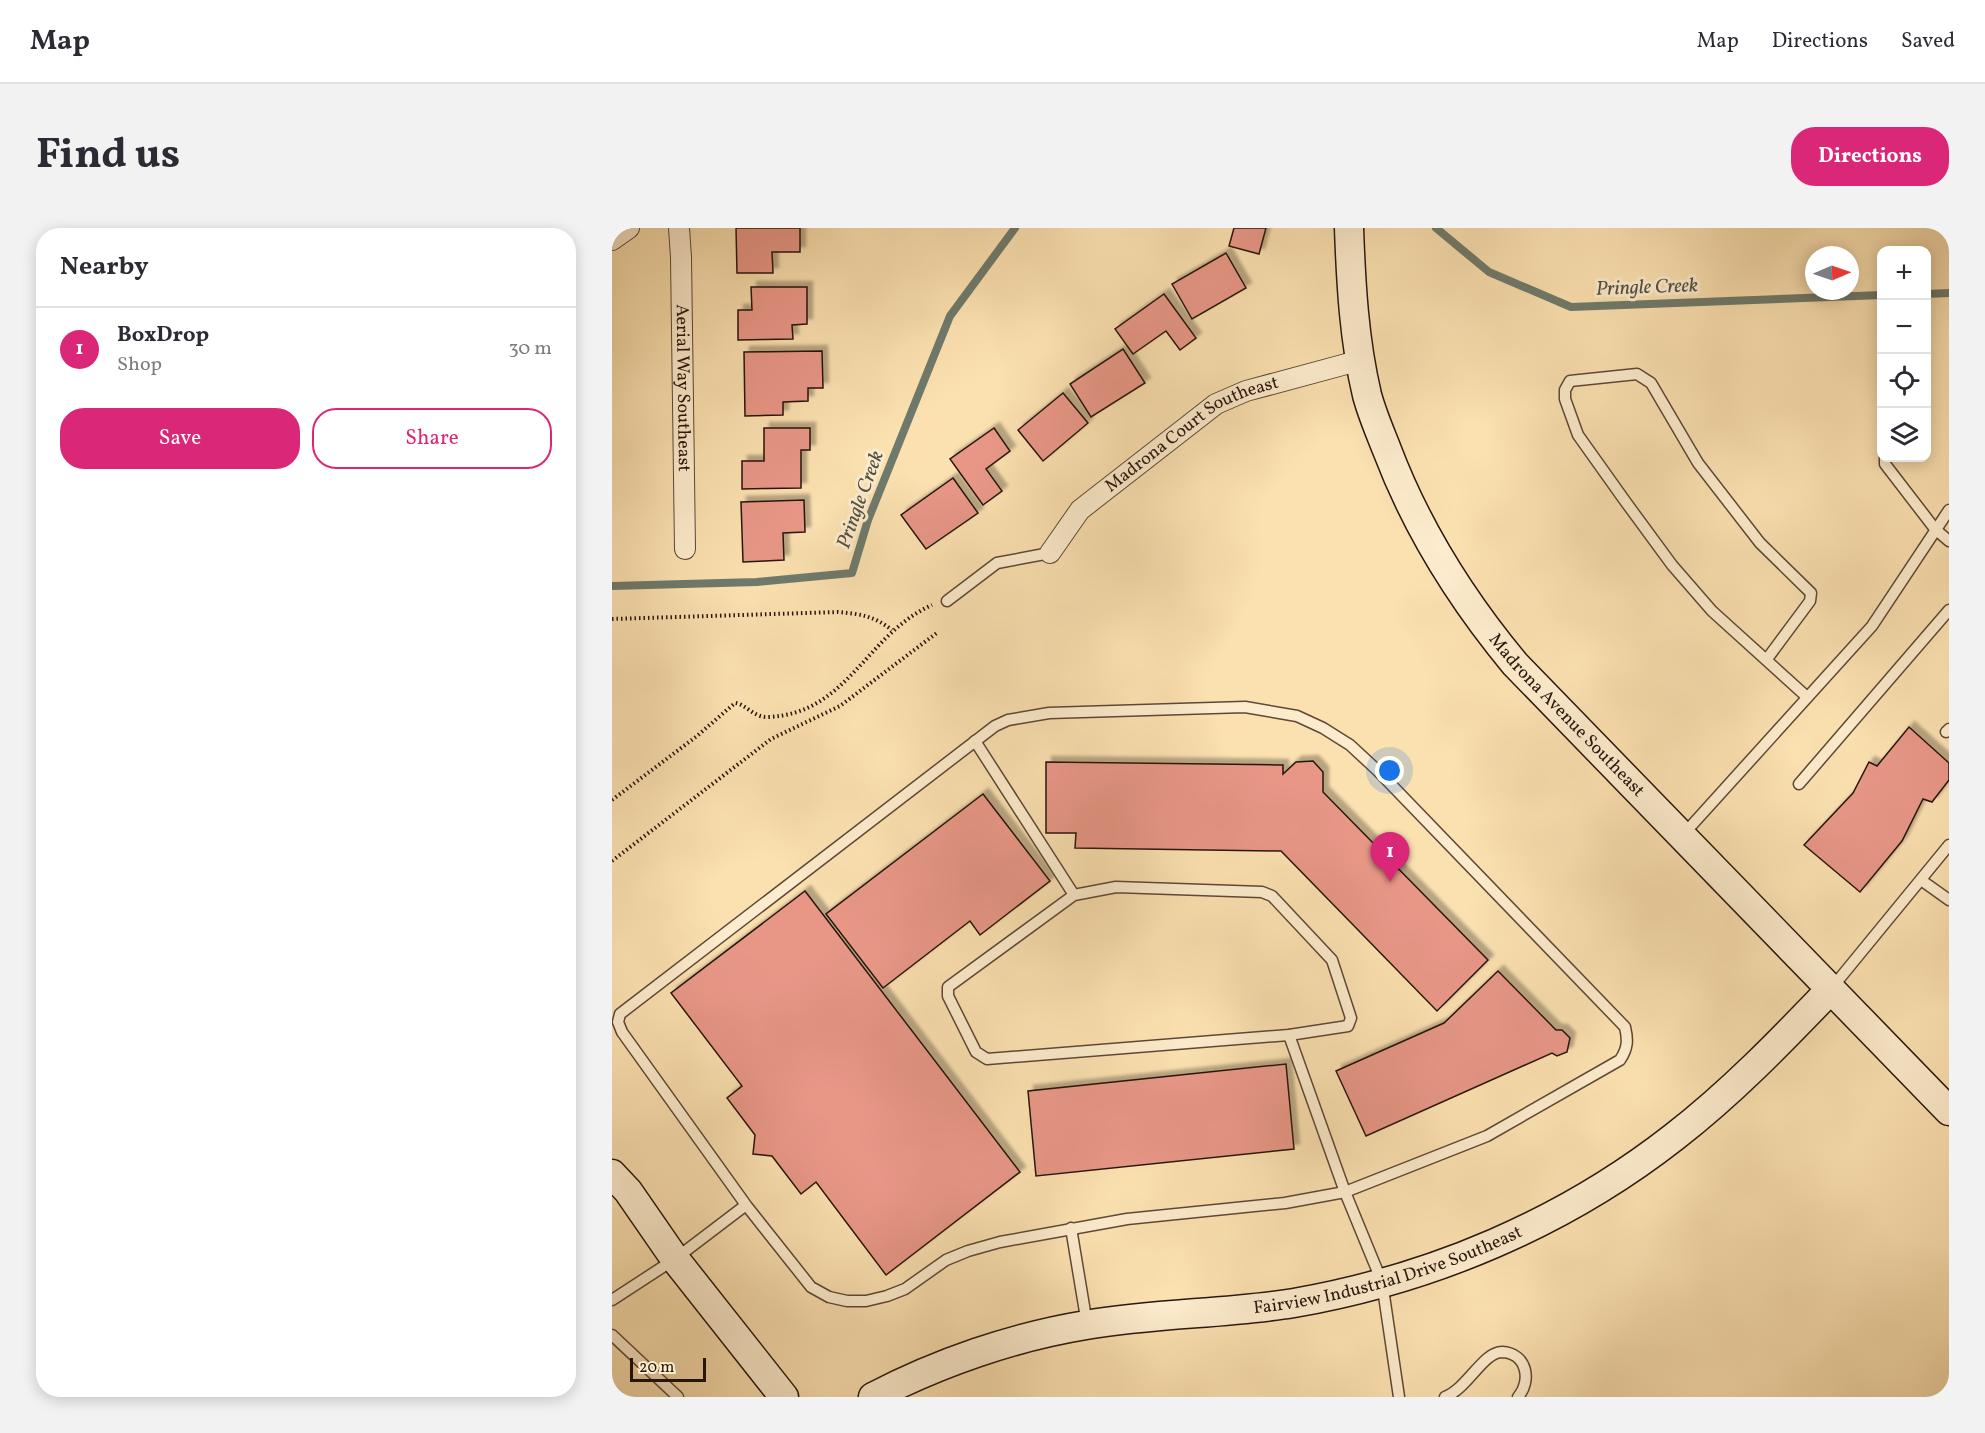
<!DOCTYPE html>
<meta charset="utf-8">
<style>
:root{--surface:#fff;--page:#f2f2f3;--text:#2b2b33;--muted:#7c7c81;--line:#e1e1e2;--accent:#db2777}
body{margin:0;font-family:Vollkorn,serif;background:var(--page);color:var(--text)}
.controls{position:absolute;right:18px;top:18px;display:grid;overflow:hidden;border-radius:12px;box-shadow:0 3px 15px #0003}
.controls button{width:54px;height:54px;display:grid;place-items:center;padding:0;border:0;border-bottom:2px solid var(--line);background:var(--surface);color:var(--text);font:30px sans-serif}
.compass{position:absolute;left:1193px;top:18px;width:54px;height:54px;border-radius:50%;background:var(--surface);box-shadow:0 3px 15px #0003;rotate:88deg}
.scale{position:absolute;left:18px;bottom:15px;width:76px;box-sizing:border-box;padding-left:6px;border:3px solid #28160d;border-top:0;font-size:16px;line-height:21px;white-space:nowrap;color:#28160d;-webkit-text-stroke:4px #fcebcc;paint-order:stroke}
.you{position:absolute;left:778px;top:543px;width:21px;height:21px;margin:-15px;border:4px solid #fff;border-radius:50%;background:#1a73e8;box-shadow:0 0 0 9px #1a73e833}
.badge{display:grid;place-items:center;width:39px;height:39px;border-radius:50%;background:var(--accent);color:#fff;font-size:20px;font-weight:700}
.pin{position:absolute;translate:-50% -50px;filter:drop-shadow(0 2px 3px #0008)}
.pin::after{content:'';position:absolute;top:32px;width:21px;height:18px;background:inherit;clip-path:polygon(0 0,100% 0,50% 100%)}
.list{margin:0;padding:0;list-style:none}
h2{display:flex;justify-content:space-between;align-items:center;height:78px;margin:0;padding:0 24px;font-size:26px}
h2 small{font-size:20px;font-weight:400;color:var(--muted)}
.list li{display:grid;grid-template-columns:39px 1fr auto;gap:18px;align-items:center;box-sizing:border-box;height:84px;padding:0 24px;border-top:2px solid var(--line)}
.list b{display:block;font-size:22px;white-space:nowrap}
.list p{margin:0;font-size:20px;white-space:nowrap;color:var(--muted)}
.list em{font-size:20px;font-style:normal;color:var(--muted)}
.actions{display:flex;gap:12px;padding:18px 24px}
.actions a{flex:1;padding:14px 0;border:2px solid var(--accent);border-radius:24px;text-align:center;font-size:21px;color:var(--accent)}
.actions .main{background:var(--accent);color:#fff}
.icon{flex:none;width:33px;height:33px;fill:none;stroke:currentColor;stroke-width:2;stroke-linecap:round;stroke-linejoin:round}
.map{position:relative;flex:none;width:1337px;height:1169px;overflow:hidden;border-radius:24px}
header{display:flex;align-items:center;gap:36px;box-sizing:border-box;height:84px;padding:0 30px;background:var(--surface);border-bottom:2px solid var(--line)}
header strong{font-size:28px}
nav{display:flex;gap:33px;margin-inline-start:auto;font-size:21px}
.intro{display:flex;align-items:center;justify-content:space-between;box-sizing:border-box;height:144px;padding:0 36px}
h1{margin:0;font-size:42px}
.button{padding:15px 27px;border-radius:24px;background:var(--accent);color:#fff;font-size:21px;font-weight:700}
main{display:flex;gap:36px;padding:0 36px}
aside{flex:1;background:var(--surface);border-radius:24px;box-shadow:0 3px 15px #0003}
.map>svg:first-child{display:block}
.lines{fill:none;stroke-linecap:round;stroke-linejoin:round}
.stream{stroke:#6f7a6c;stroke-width:8}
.building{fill:#e89787;stroke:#28160d;stroke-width:1.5;filter:url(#shadow)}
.lane-casing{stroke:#5d4836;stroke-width:13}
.street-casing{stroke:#5d4836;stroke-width:22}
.secondary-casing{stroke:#28160d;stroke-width:31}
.path{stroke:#28160d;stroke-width:4;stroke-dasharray:1.5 3;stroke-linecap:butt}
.lane{stroke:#fcebcc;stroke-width:10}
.street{stroke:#fcebcc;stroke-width:20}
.secondary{stroke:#fcebcc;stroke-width:28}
.labels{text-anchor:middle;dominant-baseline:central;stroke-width:6;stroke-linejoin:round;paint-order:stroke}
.street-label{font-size:18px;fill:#28160d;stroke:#fcebcc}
.water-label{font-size:20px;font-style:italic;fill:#525044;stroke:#fcebcc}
</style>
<header>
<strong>Map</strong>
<nav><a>Map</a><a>Directions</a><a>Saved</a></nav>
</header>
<div class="intro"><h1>Find us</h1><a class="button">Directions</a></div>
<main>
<aside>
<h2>Nearby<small></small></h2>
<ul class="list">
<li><span class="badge">1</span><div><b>BoxDrop</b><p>Shop</p></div><em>30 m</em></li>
</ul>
<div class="actions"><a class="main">Save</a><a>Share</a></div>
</aside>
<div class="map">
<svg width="1337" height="1169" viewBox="0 0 1337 1169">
<defs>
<filter id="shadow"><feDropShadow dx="5.5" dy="-5.5" stdDeviation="1.5" flood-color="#0004"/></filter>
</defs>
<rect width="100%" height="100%" fill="#fbe0b0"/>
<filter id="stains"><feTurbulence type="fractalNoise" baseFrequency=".00333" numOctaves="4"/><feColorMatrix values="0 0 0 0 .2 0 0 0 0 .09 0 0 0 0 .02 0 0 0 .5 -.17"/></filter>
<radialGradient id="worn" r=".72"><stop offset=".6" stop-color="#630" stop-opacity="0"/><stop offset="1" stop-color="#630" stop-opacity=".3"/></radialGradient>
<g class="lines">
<g class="stream">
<path d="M824,0L877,44L959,79L1270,67"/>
<path d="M1314,66L1337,65"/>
<path d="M0,358L145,354L240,345L256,292L338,88L403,0"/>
</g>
</g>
<g class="building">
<path d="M124,0H188V24H160L161,45H125Z"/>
<path d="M622,0H654L647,26L617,18Z"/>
<path d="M614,25L634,60L580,91L560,56Z"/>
<path d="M139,59H195V96L180,97L181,111L126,112V82H140Z"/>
<path d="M552,66L584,110L568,122L554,103L521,126L503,101Z"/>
<path d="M511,121L533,155L479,189L458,156Z"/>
<path d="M210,123L211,160H196V173L171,174V187L133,188L132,124Z"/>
<path d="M451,165L476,195L431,233L406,202Z"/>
<path d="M152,200H198V222H189V260L130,261V233H152Z"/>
<path d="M382,200L398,223L374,241L390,263L371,277L338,231Z"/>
<path d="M341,250L366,285L314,321L289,287Z"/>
<path d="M192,272L193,304L171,305L172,332L131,334L129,274Z"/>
<path d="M1297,499L1337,535V552L1320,574L1311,571L1290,613L1248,664L1192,617L1241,565L1257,534L1265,538Z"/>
<path d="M701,533L711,544V564L876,732L825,783L669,623L463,620L464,605H434V534L671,537V546L684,534Z"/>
<path d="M371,566L438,653L368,707L358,693L271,760L214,686Z"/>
<path d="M193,663L408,944L274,1047L204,954L189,966L160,928L141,926L143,907L115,870L130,858L59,765Z"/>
<path d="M886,743L944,802H950L958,810L955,824L945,828L940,825L754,908L724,843L832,795Z"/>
<path d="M674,836L682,921L424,948L416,863Z"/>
</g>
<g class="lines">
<defs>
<g id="lane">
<path d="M1273,230V236L1323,301L1337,313"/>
<path d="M335,373L385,335L438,325"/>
<path d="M1155,431L1198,373L1199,365L1148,315L1086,235L1039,155L1025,146L958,153L953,162V171L966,207L1013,273L1060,337L1100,383L1195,469"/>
<path d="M1334,504L1337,501"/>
<path d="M363,513L462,667L504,659L650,664L660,668L720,732L739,790L736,798L677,807L375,831L364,824L336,768V759L462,667"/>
<path d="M1187,556L1337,382"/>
<path d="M1070,608L1260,398L1337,282"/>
<path d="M1309,652L1337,672"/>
<path d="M1219,761L1337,617"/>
<path d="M677,807L733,964L770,1054L787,1169"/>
<path d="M459,1000L475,1096"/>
<path d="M0,1072L63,1031L134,977L10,804L6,794L8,786L383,498L396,492L437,485L633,479L685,488L711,500L738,517L765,542L1013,799C1016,812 1016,820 1008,832L875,908L733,964L673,975L515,991L388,1014L356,1023L334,1032L293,1061L275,1068L254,1073H235L217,1069L199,1059L134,977"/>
<path d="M0,1107L66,1169"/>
<path d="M833,1169C856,1160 871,1124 890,1124C915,1125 920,1153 906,1169"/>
</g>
<g id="street">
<path id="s1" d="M67,0L69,29L73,321"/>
<path d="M0,12L17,0"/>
<path id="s2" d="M438,325L468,282L604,176L634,163L749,132"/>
</g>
<g id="secondary">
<path id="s3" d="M737,0C739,56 742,112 755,167C760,186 768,204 775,222C805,301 849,371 903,436L1337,883"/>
<path d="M0,946L16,963L63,1031L172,1169"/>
<path id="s4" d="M261,1169C326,1135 401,1109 474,1097C543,1085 613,1086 682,1075C820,1051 952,995 1062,909C1119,865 1169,813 1218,762"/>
</g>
</defs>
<use href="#lane" class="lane-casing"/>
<use href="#street" class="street-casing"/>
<use href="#secondary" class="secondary-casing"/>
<g class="path">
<path d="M0,391L226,384C249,386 262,388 280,402"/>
<path d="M0,572L85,508L123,475C134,476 142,490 156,489C236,486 254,406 320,377"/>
<path d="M0,633L159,511L228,478L326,404"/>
</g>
<use href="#lane" class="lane"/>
<use href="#street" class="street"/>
<use href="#secondary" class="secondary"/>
</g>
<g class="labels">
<g class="street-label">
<text stroke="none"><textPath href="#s1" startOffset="160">Aerial Way Southeast</textPath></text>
<text stroke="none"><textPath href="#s2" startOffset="189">Madrona Court Southeast</textPath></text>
<text stroke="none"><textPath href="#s3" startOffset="550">Madrona Avenue Southeast</textPath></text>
<text stroke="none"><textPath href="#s4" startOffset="534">Fairview Industrial Drive Southeast</textPath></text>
</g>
<g class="water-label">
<text transform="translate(1035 60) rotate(-2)">Pringle Creek</text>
<text transform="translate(249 272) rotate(-70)">Pringle Creek</text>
</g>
</g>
<rect width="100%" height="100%" filter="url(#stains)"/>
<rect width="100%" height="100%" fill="url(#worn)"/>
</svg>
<div class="controls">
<button>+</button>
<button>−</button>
<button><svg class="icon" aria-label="locate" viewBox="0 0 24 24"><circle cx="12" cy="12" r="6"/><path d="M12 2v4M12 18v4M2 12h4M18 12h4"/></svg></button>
<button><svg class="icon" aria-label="layers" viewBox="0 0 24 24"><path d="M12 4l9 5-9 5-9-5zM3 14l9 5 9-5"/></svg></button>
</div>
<svg class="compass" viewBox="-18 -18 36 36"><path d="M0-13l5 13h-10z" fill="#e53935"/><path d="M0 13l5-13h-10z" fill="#7c7c81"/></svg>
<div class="scale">20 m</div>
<div class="you"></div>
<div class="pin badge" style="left:778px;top:654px">1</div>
</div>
</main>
